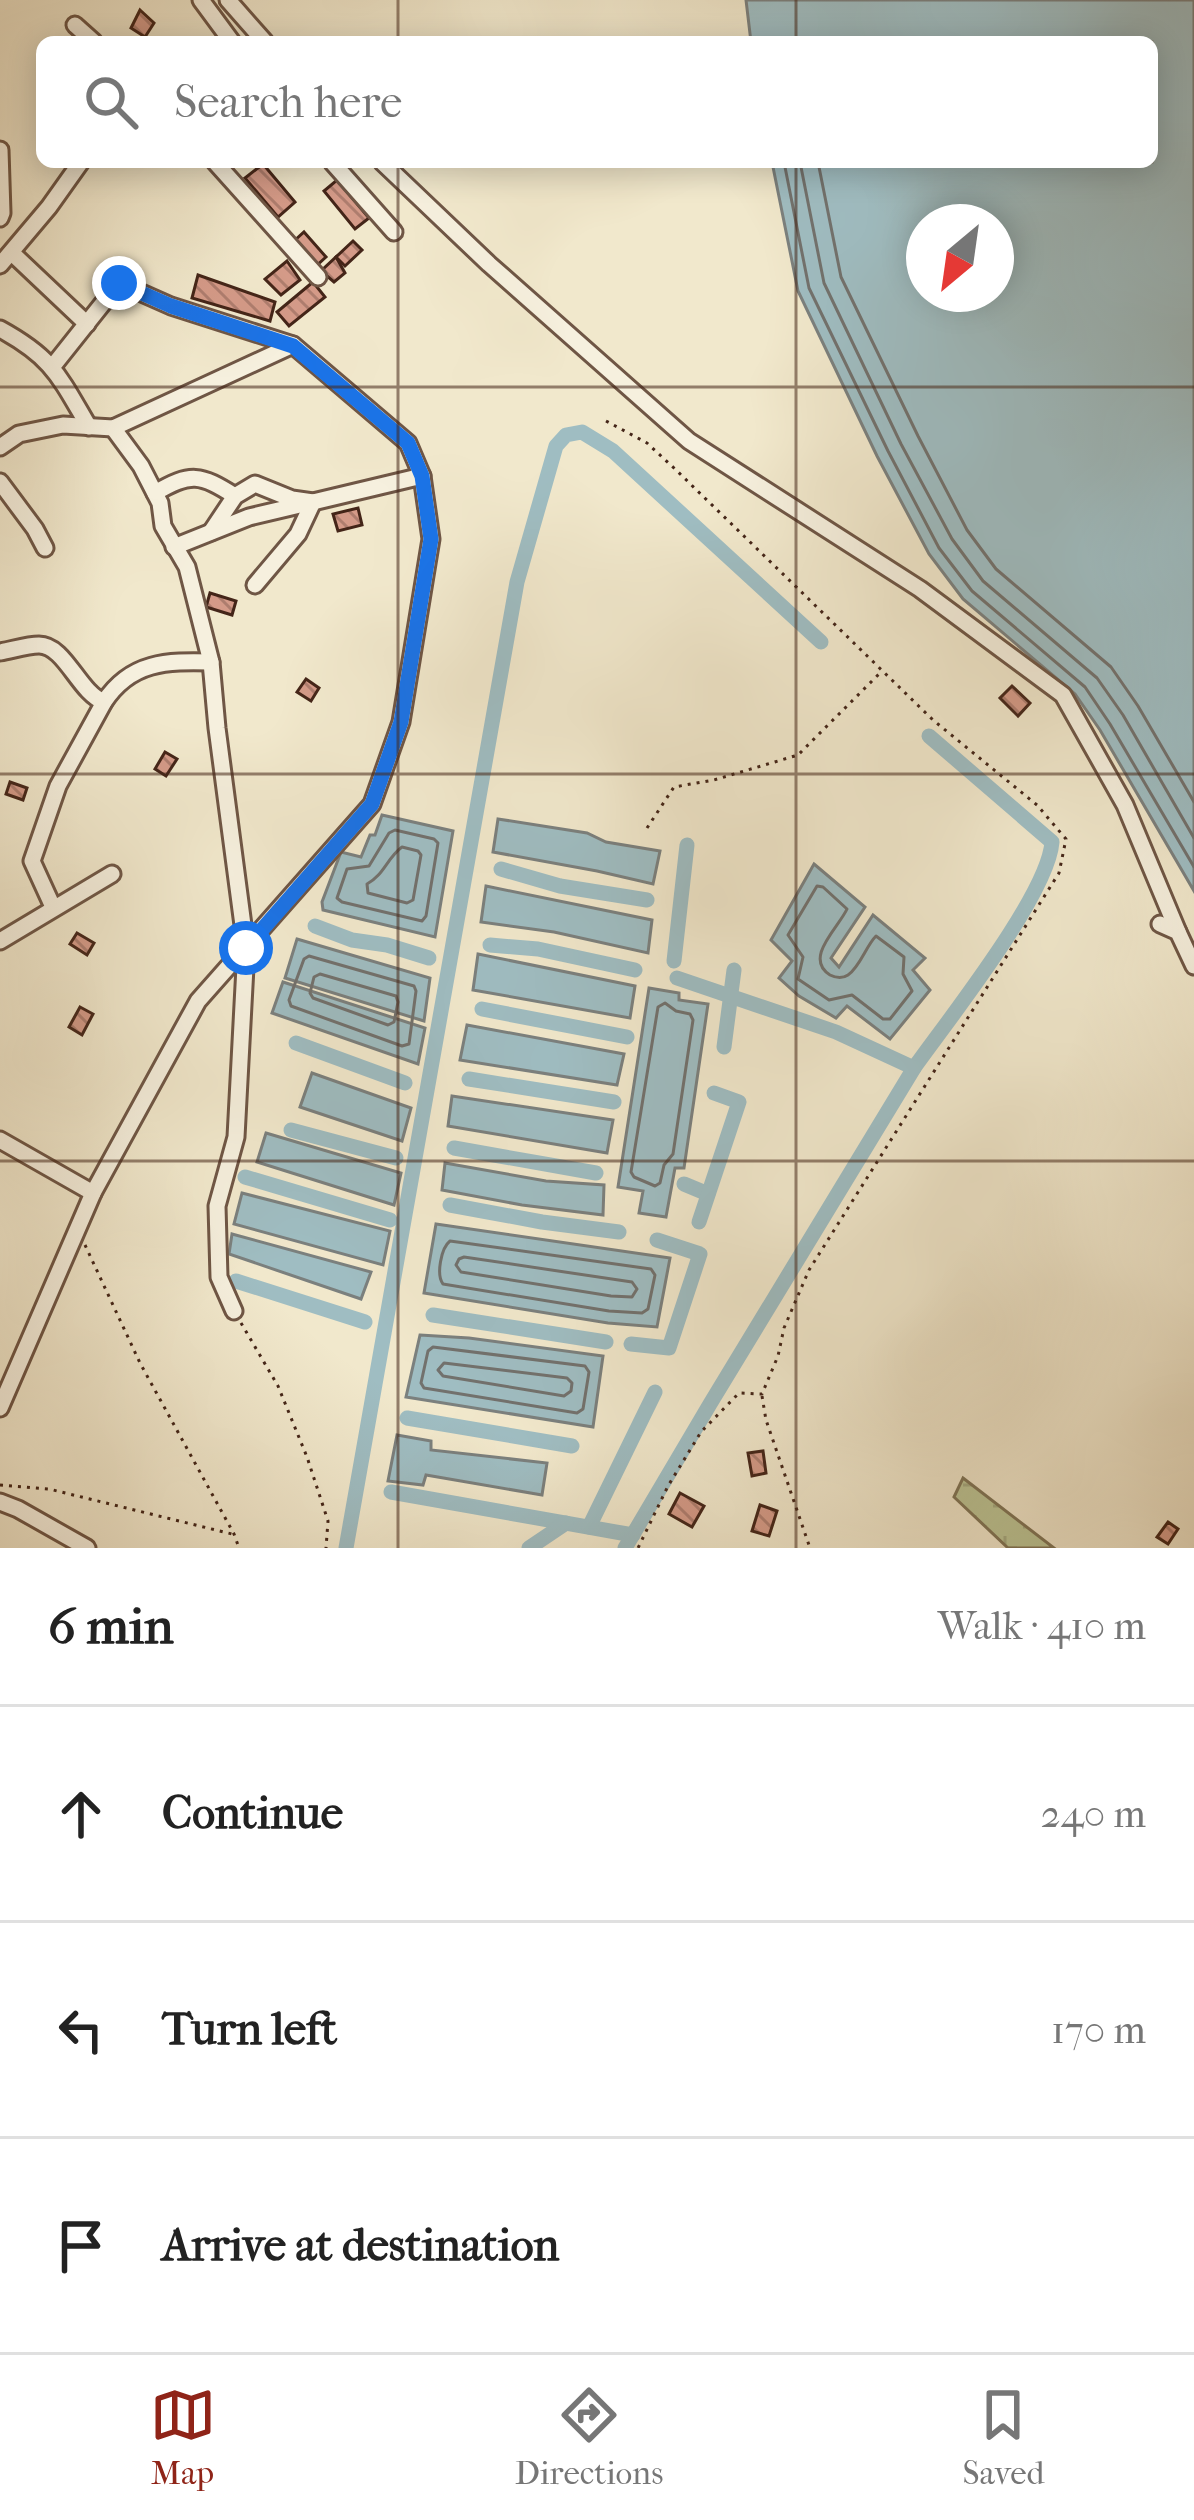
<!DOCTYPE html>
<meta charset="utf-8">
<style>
:root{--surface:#fff;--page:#f2f2f2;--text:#222;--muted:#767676;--line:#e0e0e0;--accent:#8f2418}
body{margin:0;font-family:"IM FELL French Canon",serif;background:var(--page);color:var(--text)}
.compass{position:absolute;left:906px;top:204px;width:108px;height:108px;border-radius:50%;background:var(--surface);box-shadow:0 6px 30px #0003;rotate:209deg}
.stop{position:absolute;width:36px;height:36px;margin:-27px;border:9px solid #1a73e8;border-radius:50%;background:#fff}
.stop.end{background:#1a73e8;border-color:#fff;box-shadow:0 3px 12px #0008}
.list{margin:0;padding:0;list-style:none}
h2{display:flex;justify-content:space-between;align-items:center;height:156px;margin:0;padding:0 48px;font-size:51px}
h2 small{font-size:39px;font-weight:400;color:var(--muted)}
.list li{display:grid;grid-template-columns:78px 1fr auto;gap:36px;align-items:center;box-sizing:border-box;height:216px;padding:0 48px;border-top:3px solid var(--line)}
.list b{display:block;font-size:45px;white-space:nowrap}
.list em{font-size:39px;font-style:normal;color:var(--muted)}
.icon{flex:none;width:66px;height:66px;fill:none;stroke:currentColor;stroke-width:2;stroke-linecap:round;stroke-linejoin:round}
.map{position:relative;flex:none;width:1194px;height:1548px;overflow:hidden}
.search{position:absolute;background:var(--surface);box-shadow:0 6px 30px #0003;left:36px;right:36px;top:36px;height:132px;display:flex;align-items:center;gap:30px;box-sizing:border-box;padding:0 42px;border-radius:18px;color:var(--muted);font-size:45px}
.sheet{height:804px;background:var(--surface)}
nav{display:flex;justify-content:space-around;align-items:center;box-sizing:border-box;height:168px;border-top:3px solid var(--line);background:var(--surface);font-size:33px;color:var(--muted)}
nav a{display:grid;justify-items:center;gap:6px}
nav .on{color:var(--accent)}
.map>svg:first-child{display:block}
.wetland{fill:url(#wetland-marsh);stroke:#807557;stroke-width:3}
.water{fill:#9fbdc2;stroke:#7b807e;stroke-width:3;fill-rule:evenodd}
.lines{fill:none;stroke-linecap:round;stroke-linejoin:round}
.shore{stroke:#72716d;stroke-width:3}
.canal{stroke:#9fbdc2;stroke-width:15}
.building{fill:url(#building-back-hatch);stroke:#442518;stroke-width:3}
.minor-casing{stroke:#6f5645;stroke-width:21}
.path{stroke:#442518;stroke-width:3;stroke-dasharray:3 6;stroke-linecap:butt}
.minor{stroke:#f6f0de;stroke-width:15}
.route{stroke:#1a73e8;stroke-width:15}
.grid{fill:none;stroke:#442518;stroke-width:3;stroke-opacity:0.55}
</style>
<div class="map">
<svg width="1194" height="1548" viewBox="0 0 1194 1548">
<defs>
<pattern id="wetland-marsh" width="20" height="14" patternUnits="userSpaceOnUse" patternTransform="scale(3)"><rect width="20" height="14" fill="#bcc596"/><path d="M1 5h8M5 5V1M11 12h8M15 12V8" fill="none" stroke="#a3a981"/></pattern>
<pattern id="building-back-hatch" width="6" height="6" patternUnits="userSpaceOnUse" patternTransform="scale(3)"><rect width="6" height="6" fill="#d49a88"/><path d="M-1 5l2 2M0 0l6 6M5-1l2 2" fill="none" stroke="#ae7d6e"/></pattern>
</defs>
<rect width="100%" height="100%" fill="#f1e8cc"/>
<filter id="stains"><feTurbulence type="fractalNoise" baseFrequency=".00167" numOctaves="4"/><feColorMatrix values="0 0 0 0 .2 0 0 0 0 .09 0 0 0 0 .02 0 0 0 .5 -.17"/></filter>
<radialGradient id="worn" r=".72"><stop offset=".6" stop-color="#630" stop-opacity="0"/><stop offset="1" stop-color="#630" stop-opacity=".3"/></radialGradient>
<path class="wetland" d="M963,1478L1054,1548H1008L954,1497Z"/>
<g class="water">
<path d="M746,0H1194V891L1100,730L1075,694L963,599L929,554L877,456L798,291L772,162H1152V42H751ZM924,222H996V294H924Z"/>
<path d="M382,815L453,831L435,937L323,910L322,902L341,852L361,857L370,835H375Z"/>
<path d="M498,819L587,833L606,842L660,851L653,884L597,871L493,852Z"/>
<path d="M814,864L865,907L831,958L839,967L873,915L925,958L913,970L930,990L890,1039L847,1006L836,1018L799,996L779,978L792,961L771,940Z"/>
<path d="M486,886L652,920L648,953L554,932L481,922Z"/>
<path d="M297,939L430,978L424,1021L285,978Z"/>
<path d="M478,954L635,986L630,1018L473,990Z"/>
<path d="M283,982L425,1028L418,1064L272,1013Z"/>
<path d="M649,988L679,993V1000L708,1004L684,1168H675L666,1217L639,1213L643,1191L618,1187Z"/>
<path d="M467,1025L624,1054L617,1085L460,1060Z"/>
<path d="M312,1073L411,1108L402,1141L300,1107Z"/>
<path d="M452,1096L613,1120L607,1153L448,1126Z"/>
<path d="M266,1133L401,1173L394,1205L257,1162Z"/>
<path d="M445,1163L546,1181L604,1185L603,1215L522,1205L442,1190Z"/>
<path d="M242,1193L390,1231L383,1265L234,1224Z"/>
<path d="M436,1224L670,1258L657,1327L608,1323L424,1293Z"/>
<path d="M232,1234L371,1272L361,1299L229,1254Z"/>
<path d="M420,1335L469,1338L603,1356L593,1427L406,1397Z"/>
<path d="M397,1435L431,1441V1450L547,1463L542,1495L426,1475L423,1485L388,1481Z"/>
</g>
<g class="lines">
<g class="shore">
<path d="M784,162L809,288L888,451L939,548L972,591L1085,687L1110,724L1194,867"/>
<path d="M800,162L824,283L901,444L952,539L983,581L1097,678L1123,715L1194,838"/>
<path d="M818,162L841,277L918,436L967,530L996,569L1111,667L1138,706L1194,802"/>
<path d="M395,830L434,839L438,843L426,916L422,921L342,902L337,898L347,869L369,866L389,833Z"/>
<path d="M402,847L418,851L421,855L413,900L407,903L368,893L367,884C384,875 387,858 402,847Z"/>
<path d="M817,886L823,887L847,909C839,927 803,958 830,975C836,978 842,979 848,975C860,967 866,946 876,936L904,957L903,974L912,991L890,1019H883L852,995L829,1000L798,979L803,957L788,935Z"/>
<path d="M309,956L414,986L416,991L409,1044L402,1046L291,1006L289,1000L304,959Z"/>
<path d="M320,974L396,996L398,1002L394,1022L388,1025L313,998L310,993L314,977Z"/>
<path d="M665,1003L676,1011L690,1014L693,1020L673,1154L664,1165L660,1183L655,1186L634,1177L631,1172L658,1007Z"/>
<path d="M450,1241L651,1269L655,1275L648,1309L642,1313L609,1311L443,1284C436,1275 441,1248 450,1241Z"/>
<path d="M464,1257L632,1282L637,1289L632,1297L611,1296L461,1272L456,1265L459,1259Z"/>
<path d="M433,1347L585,1366L589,1372L583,1409L577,1413L424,1388L421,1383L428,1351Z"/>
<path d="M444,1363L567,1378L572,1383L571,1391L564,1396L443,1376L438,1370Z"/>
</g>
<g class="canal">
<path d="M501,869L560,886L647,900"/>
<path d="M315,926L352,940L387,945L429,958"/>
<path d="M490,945L538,949L635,970"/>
<path d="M674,961L687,845"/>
<path d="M482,1009L627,1037"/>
<path d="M296,1043L405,1083"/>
<path d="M724,1047L734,970"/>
<path d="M914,1068C948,1020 1048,895 1052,842L929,736"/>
<path d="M469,1079L614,1102"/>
<path d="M291,1130L396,1158"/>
<path d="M454,1148L596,1173"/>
<path d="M245,1177L390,1220"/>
<path d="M684,1184L708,1194"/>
<path d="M450,1205L542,1222L619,1232"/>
<path d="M699,1222L739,1102L714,1093"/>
<path d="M236,1281L365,1322"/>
<path d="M433,1315L606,1342"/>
<path d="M631,1344L669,1348L700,1254L657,1240"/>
<path d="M407,1418L572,1446"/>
<path d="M391,1492L633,1535"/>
<path d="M589,1527L655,1392"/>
<path d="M346,1548L517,582L556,446L566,435L582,432L613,451L821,642"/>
<path d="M529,1548L566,1523"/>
<path d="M625,1548L710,1404L914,1068L836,1032L677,978"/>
</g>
</g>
<g class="building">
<path d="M140,10L154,23L145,37L131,28Z"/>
<path d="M263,164L295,202L278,217L245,178Z"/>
<path d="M337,180L369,218L355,229L324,191Z"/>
<path d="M304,232L326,257L316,266L294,241Z"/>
<path d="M353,241L362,250L345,266L336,257Z"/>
<path d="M336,257L345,273L334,282L321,271Z"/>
<path d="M287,261L300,280L281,295L265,279Z"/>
<path d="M198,275L275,302L270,321L192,298Z"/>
<path d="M313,282L325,297L289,326L277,312Z"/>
<path d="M358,508L362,525L338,531L333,514Z"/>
<path d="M210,593L236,601L232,615L206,607Z"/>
<path d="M306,679L319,688L311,701L297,692Z"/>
<path d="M1012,686L1030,703L1018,716L1000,698Z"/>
<path d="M165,752L177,759L166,776L155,769Z"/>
<path d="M10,782L27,788L23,800L6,794Z"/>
<path d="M77,933L94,943L87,955L70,944Z"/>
<path d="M80,1007L93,1014L82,1035L69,1027Z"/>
<path d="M763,1451L766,1473L752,1476L748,1453Z"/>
<path d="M680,1493L704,1506L692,1527L669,1514Z"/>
<path d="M760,1505L777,1511L769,1536L752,1531Z"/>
<path d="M1168,1522L1178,1529L1168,1544L1157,1537Z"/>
</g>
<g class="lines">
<defs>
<g id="minor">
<path d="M201,0L232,42"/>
<path d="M228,0L265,42"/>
<path d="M75,25L94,42"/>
<path d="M0,150L2,213L0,218"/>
<path d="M215,162L318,277"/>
<path d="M332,162L394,232"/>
<path d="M382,162L489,264L689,441L920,589L1063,695L1125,805L1178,932"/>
<path d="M12,253L87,324"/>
<path d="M0,265L49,207L81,162"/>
<path d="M0,329C53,358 59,376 89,427"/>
<path d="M113,428L141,466L160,503L163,526L187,567L211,662L217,728L246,948L236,1137L217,1206L219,1277L234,1311"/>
<path d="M0,447L19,434L63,425L113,428L293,345"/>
<path d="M0,482L35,529L45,548"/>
<path d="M155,493C191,472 200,474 235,496"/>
<path d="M211,532L235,496L255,484L292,499L313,502L422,476"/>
<path d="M174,547L249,517L304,504"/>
<path d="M255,585L298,534L313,502"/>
<path d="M0,652C12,650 27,645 39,645C65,645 79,693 104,702"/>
<path d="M53,907L32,861L58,786L104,702C131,661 167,661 211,662"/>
<path d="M1160,924L1178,932L1194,966"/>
<path d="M0,941L112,874"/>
<path d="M0,1140L93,1193"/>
<path d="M0,1408L93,1193L198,1001L372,804L401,722L431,539L422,476L408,443L293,345L171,306L119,283L53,366"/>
<path d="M0,1502L18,1509L87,1548"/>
</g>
</defs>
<use href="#minor" class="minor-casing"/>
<g class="path">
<path d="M606,421L647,443L675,469L933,720L1037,805L1066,839L1059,873L809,1270L784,1328L778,1356L762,1394L739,1393L701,1432L668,1486L638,1548"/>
<path d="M647,828L674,787L714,780L798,755L881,672"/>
<path d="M85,1245L140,1363L234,1534L239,1548"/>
<path d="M241,1323L278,1386L307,1457L328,1521L326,1548"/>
<path d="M762,1396L766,1420L810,1548"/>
<path d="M0,1485L49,1489L232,1534"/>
</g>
<use href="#minor" class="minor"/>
</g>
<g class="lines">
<path class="route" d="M119,283L171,306L293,346L408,443L422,476L431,539L401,722L372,804L246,948"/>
</g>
<path class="grid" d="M398,0V42M796,0V42M398,162V1548M796,162V1548M0,387H1194M0,774H1194M0,1161H1194"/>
<rect width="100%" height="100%" filter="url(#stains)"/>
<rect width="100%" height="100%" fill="url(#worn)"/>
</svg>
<svg class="compass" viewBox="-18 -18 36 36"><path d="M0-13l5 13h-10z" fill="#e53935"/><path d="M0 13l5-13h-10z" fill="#767676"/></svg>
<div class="stop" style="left:246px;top:948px"></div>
<div class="stop end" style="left:119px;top:283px"></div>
<div class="search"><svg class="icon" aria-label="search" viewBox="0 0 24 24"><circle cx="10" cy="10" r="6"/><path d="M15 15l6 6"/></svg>Search here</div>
</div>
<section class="sheet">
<h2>6 min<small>Walk · 410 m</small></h2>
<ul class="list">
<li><svg class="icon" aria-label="ahead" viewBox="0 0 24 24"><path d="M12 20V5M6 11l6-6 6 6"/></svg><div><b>Continue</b></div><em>240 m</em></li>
<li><svg class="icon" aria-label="left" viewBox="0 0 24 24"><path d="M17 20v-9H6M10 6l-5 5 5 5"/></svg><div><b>Turn left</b></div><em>170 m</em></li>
<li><svg class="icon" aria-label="arrive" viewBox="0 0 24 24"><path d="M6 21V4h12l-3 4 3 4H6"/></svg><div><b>Arrive at destination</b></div></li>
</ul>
</section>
<nav>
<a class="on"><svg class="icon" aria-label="map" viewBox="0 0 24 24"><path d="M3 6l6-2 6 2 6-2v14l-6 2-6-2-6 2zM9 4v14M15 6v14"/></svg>Map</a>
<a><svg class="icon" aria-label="directions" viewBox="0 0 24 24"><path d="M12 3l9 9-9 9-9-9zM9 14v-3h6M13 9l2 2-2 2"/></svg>Directions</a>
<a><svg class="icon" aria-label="saved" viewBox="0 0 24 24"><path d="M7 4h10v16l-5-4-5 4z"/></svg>Saved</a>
</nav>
